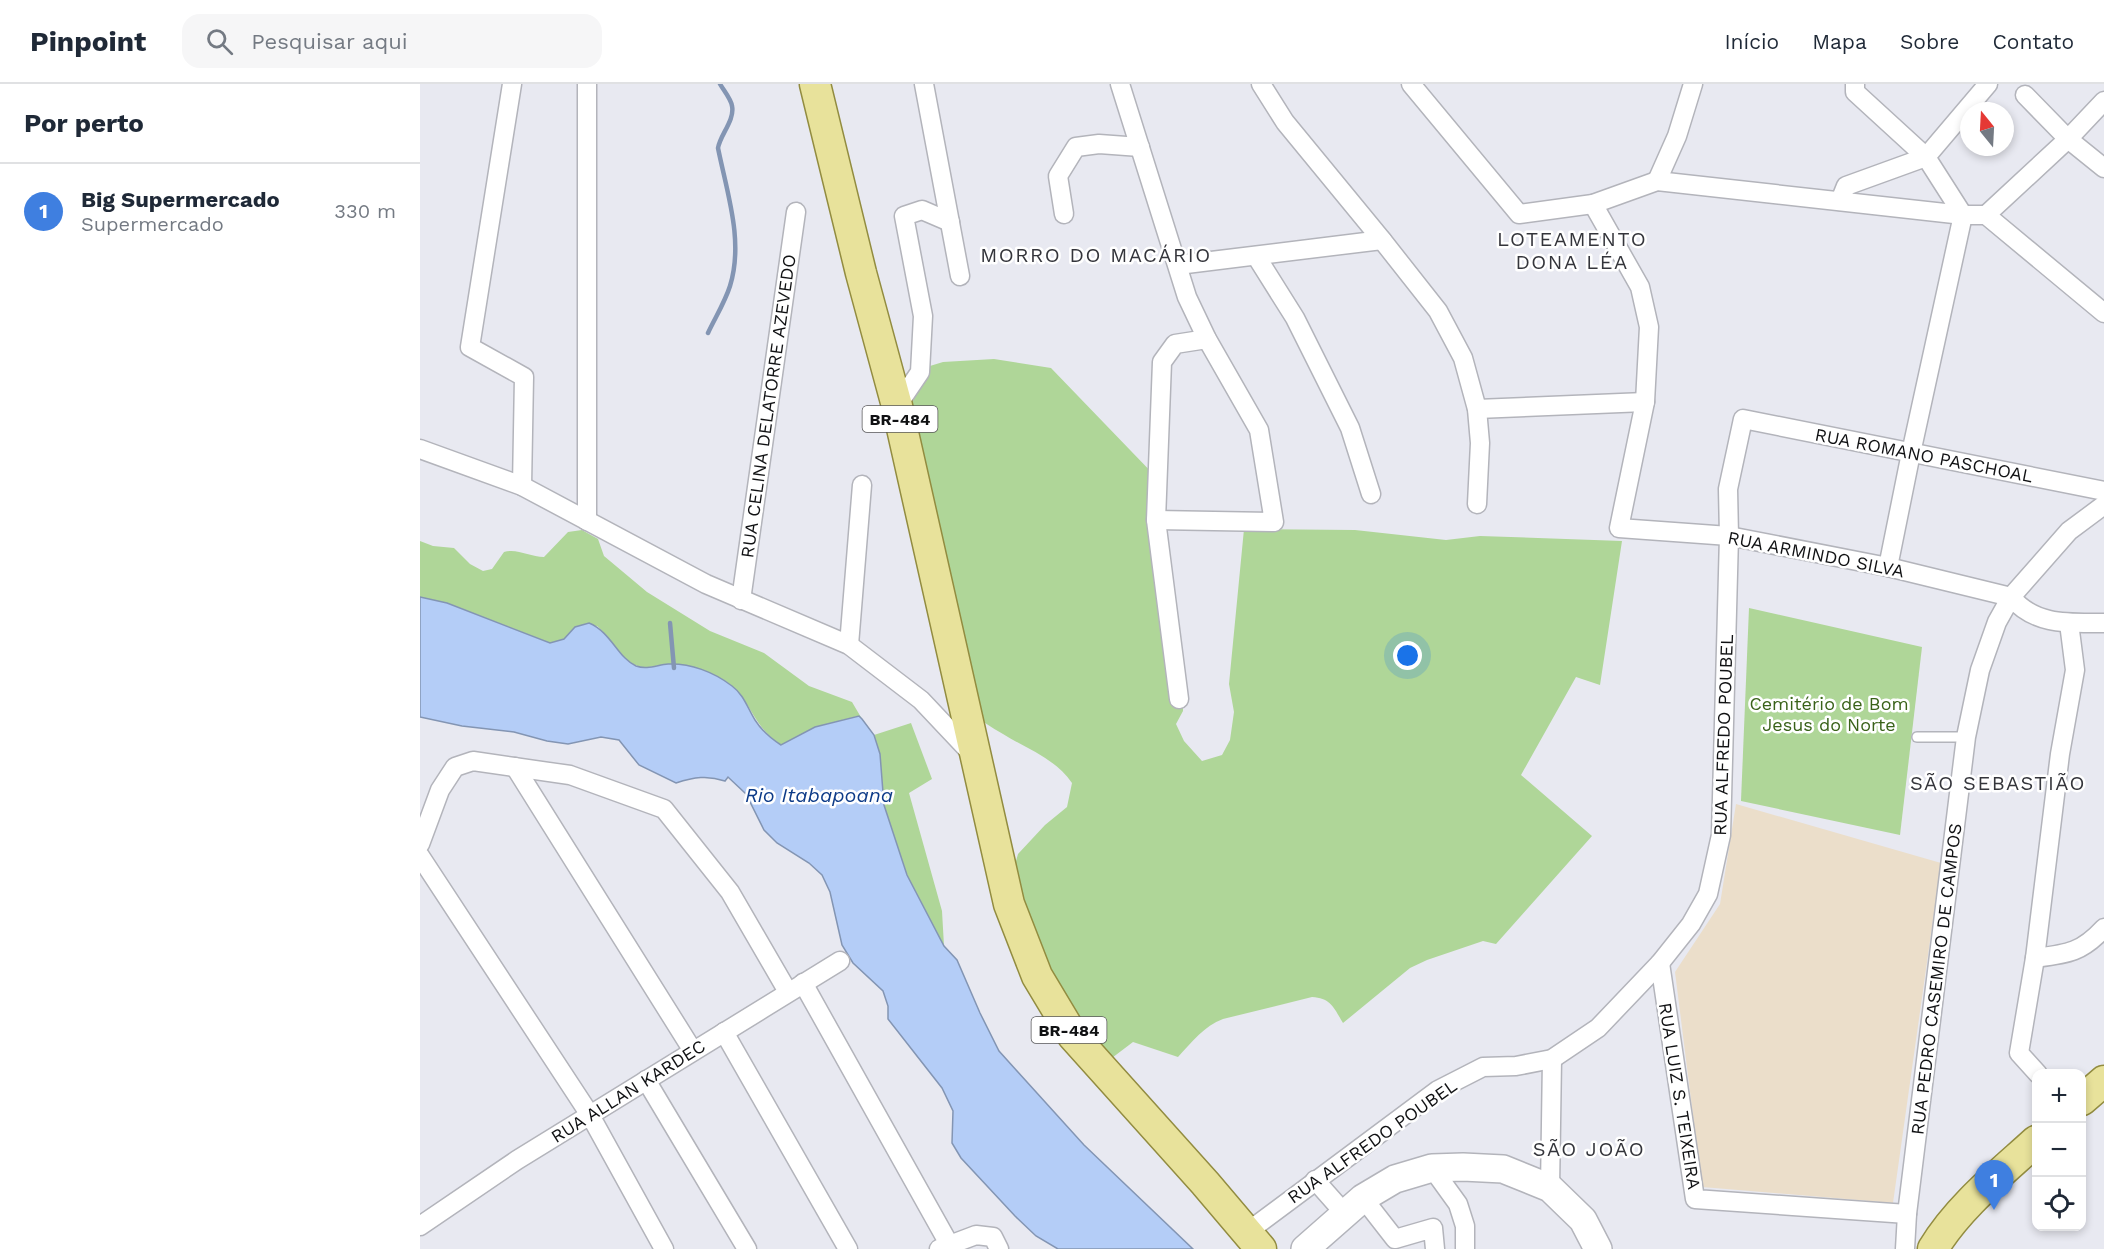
<!DOCTYPE html>
<html lang="pt">
<meta charset="utf-8">
<style>
:root{--surface:#fff;--page:#f6f6f7;--text:#1f2937;--muted:#747a83;--line:#e0e1e3;--accent:#4d76e9}
body{margin:0;font-family:"Work Sans",sans-serif;background:var(--page);color:var(--text)}
.controls{position:absolute;right:18px;bottom:18px;display:grid;overflow:hidden;border-radius:12px;box-shadow:0 3px 9px #0003}
.controls button{width:54px;height:54px;display:grid;place-items:center;padding:0;border:0;border-bottom:2px solid var(--line);background:var(--surface);color:var(--text);font:30px sans-serif}
.compass{position:absolute;left:1540px;top:18px;width:54px;height:54px;border-radius:50%;background:var(--surface);box-shadow:0 3px 9px #0003;rotate:342deg}
.you{position:absolute;left:988px;top:572px;width:21px;height:21px;margin:-15px;border:4px solid #fff;border-radius:50%;background:#1a73e8;box-shadow:0 0 0 9px #1a73e833}
.badge{display:grid;place-items:center;width:39px;height:39px;border-radius:50%;background:var(--accent);color:#fff;font-size:20px;font-weight:700}
.pin{position:absolute;translate:-50% -50px;filter:drop-shadow(0 2px 3px #0008)}
.pin::after{content:'';position:absolute;top:32px;width:21px;height:18px;background:inherit;clip-path:polygon(0 0,100% 0,50% 100%)}
.list{margin:0;padding:0;list-style:none}
h2{display:flex;justify-content:space-between;align-items:center;height:78px;margin:0;padding:0 24px;font-size:26px}
h2 small{font-size:20px;font-weight:400;color:var(--muted)}
.list li{display:grid;grid-template-columns:39px 1fr auto;gap:18px;align-items:center;box-sizing:border-box;height:96px;padding:0 24px;border-top:2px solid var(--line)}
.list b{display:block;font-size:22px;white-space:nowrap}
.list p{margin:0;font-size:20px;white-space:nowrap;color:var(--muted)}
.list em{font-size:20px;font-style:normal;color:var(--muted)}
.icon{flex:none;width:33px;height:33px;fill:none;stroke:currentColor;stroke-width:2;stroke-linecap:round;stroke-linejoin:round}
.map{position:relative;flex:none;width:1684px;height:1165px;overflow:hidden}
header{display:flex;align-items:center;gap:36px;box-sizing:border-box;height:84px;padding:0 30px;background:var(--surface);border-bottom:2px solid var(--line)}
header strong{font-size:28px}
nav{display:flex;gap:33px;margin-inline-start:auto;font-size:21px}
.search{width:420px;height:54px;background:var(--page);display:flex;align-items:center;gap:15px;box-sizing:border-box;padding:0 21px;border-radius:18px;color:var(--muted);font-size:22px}
main{display:flex}
aside{flex:1;background:var(--surface)}
.map>svg:first-child{display:block}
.industrial{fill:#ebdeca}
.green{fill:#afd698}
.water{fill:#b4cdf7;stroke:#8395b3;stroke-width:1.5}
.lines{fill:none;stroke-linecap:round;stroke-linejoin:round}
.stream{stroke:#8395b3;stroke-width:4.5}
.lane-casing{stroke:#b3b4bb;stroke-width:12}
.street-casing{stroke:#b3b4bb;stroke-width:21}
.secondary-casing{stroke:#b3b4bb;stroke-width:30}
.primary-casing{stroke:#928c40;stroke-width:33}
.lane{stroke:#fff;stroke-width:9}
.street{stroke:#fff;stroke-width:18}
.secondary{stroke:#fff;stroke-width:27}
.primary{stroke:#e8e29b;stroke-width:30}
.labels{text-anchor:middle;dominant-baseline:central;stroke-width:5;stroke-linejoin:round;paint-order:stroke}
.shield{fill:#fff;stroke:#58585a;stroke-width:1.5}
.shield-label{font-size:16px;font-weight:bold;fill:#101113}
.street-label{font-size:18px;fill:#101113;stroke:#fff}
.park-label{font-size:18px;fill:#396219;stroke:#fff}
.neighbourhood-label{font-size:20px;letter-spacing:1.5px;fill:#34353b;stroke:#fff}
.water-label{font-size:20px;font-style:italic;fill:#0d3b88;stroke:#fff}
</style>
<header>
<strong>Pinpoint</strong>
<div class="search"><svg class="icon" aria-label="search" viewBox="0 0 24 24"><circle cx="10" cy="10" r="6"/><path d="M15 15l6 6"/></svg>Pesquisar aqui</div>
<nav><a>Início</a><a>Mapa</a><a>Sobre</a><a>Contato</a></nav>
</header>
<main>
<aside>
<h2>Por perto<small></small></h2>
<ul class="list">
<li><span class="badge" style="background:#3f7fe0">1</span><div><b>Big Supermercado</b><p>Supermercado</p></div><em>330 m</em></li>
</ul>
</aside>
<div class="map">
<svg width="1684" height="1165" viewBox="0 0 1684 1165">
<rect width="100%" height="100%" fill="#e8e9f1"/>
<path class="industrial" d="M1316,720L1521,779L1473,1119L1282,1103L1255,888L1300,820Z"/>
<g class="green">
<path d="M574,275L631,284L738,395L763,602V627L756,640L764,657L782,677L802,671L810,656L814,628L809,600L824,445L935,446L1026,456L1060,452L1202,457L1180,601L1156,593L1101,691L1172,752L1076,860L1063,857L1007,876L990,884L923,939C914,924 911,914 892,913L803,935C784,942 772,958 758,973L713,958L680,983L587,808L598,770L625,741L647,723L652,699C636,675 607,665 583,650C572,644 561,636 551,629L480,304L487,289L523,278Z"/>
<path d="M162,446L178,455L184,472L227,508L290,547L344,569L389,602L432,618L442,635L438,632L395,643L361,661C332,643 331,613 304,596C286,586 267,579 247,580C237,581 226,586 215,581C203,576 189,552 177,542L155,543L144,555L130,559L27,519L0,513V457L13,462L34,464L50,480L63,487L72,485L84,468C97,464 110,473 124,473L148,448Z"/>
<path d="M1329,524L1502,563L1480,751L1321,717Z"/>
<path d="M491,639L512,695L489,709L522,827L524,862L487,791L478,768L464,721L454,651Z"/>
</g>
<path class="water" d="M0,513L27,519L130,559L144,555L155,543L169,539C191,548 198,574 216,582C227,586 237,581 248,580C270,579 294,588 312,602C324,611 327,623 335,636C342,647 350,654 361,661L395,643L439,632L442,635L454,651L460,670L464,721L487,791L524,862L537,876L560,929L579,967L664,1061L773,1165H638L616,1152L595,1132L541,1074L532,1059L533,1027L522,1004L468,935V922L463,907L433,879L422,861L410,808L402,791L389,779L357,759L344,746L326,710L308,693L305,697C288,691 274,693 256,699L219,681L199,656L181,653L148,660L127,657L94,648L42,642L0,633Z"/>
<g class="lines">
<g class="stream">
<path d="M288,249C295,234 305,218 310,202C324,157 307,109 298,64C300,51 315,36 312,22C311,15 304,7 300,0"/>
<path d="M250,539L254,584"/>
</g>
<defs>
<path id="lane" d="M1497,653H1546"/>
<g id="street">
<path d="M92,0L50,263L104,293L102,402"/>
<path d="M167,0V437"/>
<path d="M504,0L540,192"/>
<path d="M700,0L767,213L787,255L839,346L854,438L736,436"/>
<path d="M841,0L865,38L962,156L1018,227L1043,274L1057,325L1060,359L1057,420"/>
<path d="M991,0L1099,130L1173,120L1237,97L1543,131H1566L1684,229"/>
<path d="M1435,0V8L1506,73L1543,131L1491,369L1468,483"/>
<path d="M1605,11L1648,55L1684,84"/>
<path d="M1237,97L1257,52L1273,0"/>
<path d="M1420,117L1426,102L1506,73L1568,0"/>
<path d="M1173,120L1220,203L1229,243L1225,318L1199,444L1309,452L1468,483L1591,513"/>
<path d="M644,130L638,92L656,63L679,60L720,63"/>
<path d="M1566,131L1648,55L1684,17"/>
<path d="M836,172L875,234L930,344L951,410"/>
<path d="M758,181L962,156"/>
<path d="M477,322L500,288L503,232L484,132L502,126L530,138"/>
<path d="M1057,325L1225,318"/>
<path d="M0,365L102,402L286,500L429,561L501,616L551,669"/>
<path d="M1591,513C1615,542 1649,539 1684,539"/>
<path d="M321,516L376,128"/>
<path d="M429,561L442,401"/>
<path d="M759,615L736,436L742,278L755,260L787,255"/>
<path d="M95,683L273,967"/>
<path d="M0,760L20,706L35,683L53,677L150,691L244,725L310,808L368,908"/>
<path d="M0,772L170,1031L244,1165"/>
<path d="M1615,874C1647,870 1661,869 1684,844"/>
<path d="M1240,879L1275,1115L1487,1130"/>
<path d="M383,899L529,1160"/>
<path d="M304,948L428,1165"/>
<path d="M1618,990L1599,969L1615,874L1640,670L1655,586L1649,539"/>
<path d="M226,996L327,1165"/>
<path d="M1012,1084L1038,1120L1045,1142V1165"/>
<path d="M895,1096L926,1131"/>
<path d="M1130,1104L1132,975"/>
<path d="M943,1114L975,1155L1013,1144L1015,1165"/>
<path d="M0,1142L97,1076L420,877"/>
<path d="M826,1149L1018,1006L1063,983L1096,982L1132,975L1178,944L1240,879L1271,840L1288,810L1301,751L1309,452L1308,405L1323,335L1684,407"/>
<path d="M519,1165L556,1151L573,1153L579,1165"/>
<path d="M1485,1165L1487,1130L1546,653L1560,586L1577,538L1591,513L1649,447L1684,421"/>
</g>
<path id="secondary" d="M885,1165L943,1114L975,1095L1012,1084L1043,1083L1083,1085L1130,1104L1163,1136L1178,1165"/>
<g id="primary">
<path d="M395,0L441,189L477,322L589,820L617,892L653,952L785,1099L841,1165"/>
<path d="M1662,1016L1684,997"/>
<path d="M1513,1165C1538,1123 1581,1089 1616,1057"/>
</g>
</defs>
<use href="#lane" class="lane-casing"/>
<use href="#street" class="street-casing"/>
<use href="#secondary" class="secondary-casing"/>
<use href="#primary" class="primary-casing"/>
<use href="#lane" class="lane"/>
<use href="#street" class="street"/>
<use href="#secondary" class="secondary"/>
<use href="#primary" class="primary"/>
</g>
<g class="labels">
<g class="shield">
<rect x="442.5" y="322" width="75" height="26" rx="4.5"/>
<rect x="611.5" y="933" width="75" height="26" rx="4.5"/>
</g>
<g class="shield-label">
<text x="480" y="335">BR-484</text>
<text x="649" y="946">BR-484</text>
</g>
<g class="street-label">
<text transform="translate(348 322) rotate(-82)">RUA CELINA DELATORRE AZEVEDO</text>
<text transform="translate(1504 371) rotate(11)">RUA ROMANO PASCHOAL</text>
<text transform="translate(1396 470) rotate(11)">RUA ARMINDO SILVA</text>
<text transform="translate(1303 651) rotate(-88)">RUA ALFREDO POUBEL</text>
<text transform="translate(1516 895) rotate(-83)">RUA PEDRO CASEMIRO DE CAMPOS</text>
<text transform="translate(208 1007) rotate(-32)">RUA ALLAN KARDEC</text>
<text transform="translate(1260 1012) rotate(81)">RUA LUIZ S. TEIXEIRA</text>
<text transform="translate(952 1057) rotate(-35)">RUA ALFREDO POUBEL</text>
</g>
<g class="park-label">
<text x="1409" y="619">Cemitério de Bom<tspan x="1409" dy="21">Jesus do Norte</tspan></text>
</g>
<g class="neighbourhood-label">
<text x="1152" y="155">LOTEAMENTO<tspan x="1152" dy="23">DONA LÉA</tspan></text>
<text x="676" y="171">MORRO DO MACÁRIO</text>
<text x="1578" y="699">SÃO SEBASTIÃO</text>
<text x="1169" y="1065">SÃO JOÃO</text>
</g>
<g class="water-label">
<text x="399" y="711">Rio Itabapoana</text>
</g>
</g>
</svg>
<div class="controls">
<button>+</button>
<button>−</button>
<button><svg class="icon" aria-label="locate" viewBox="0 0 24 24"><circle cx="12" cy="12" r="6"/><path d="M12 2v4M12 18v4M2 12h4M18 12h4"/></svg></button>
</div>
<svg class="compass" viewBox="-18 -18 36 36"><path d="M0-13l5 13h-10z" fill="#e53935"/><path d="M0 13l5-13h-10z" fill="#747a83"/></svg>
<div class="you"></div>
<div class="pin badge" style="left:1574px;top:1126px;background:#3f7fe0">1</div>
</div>
</main>
